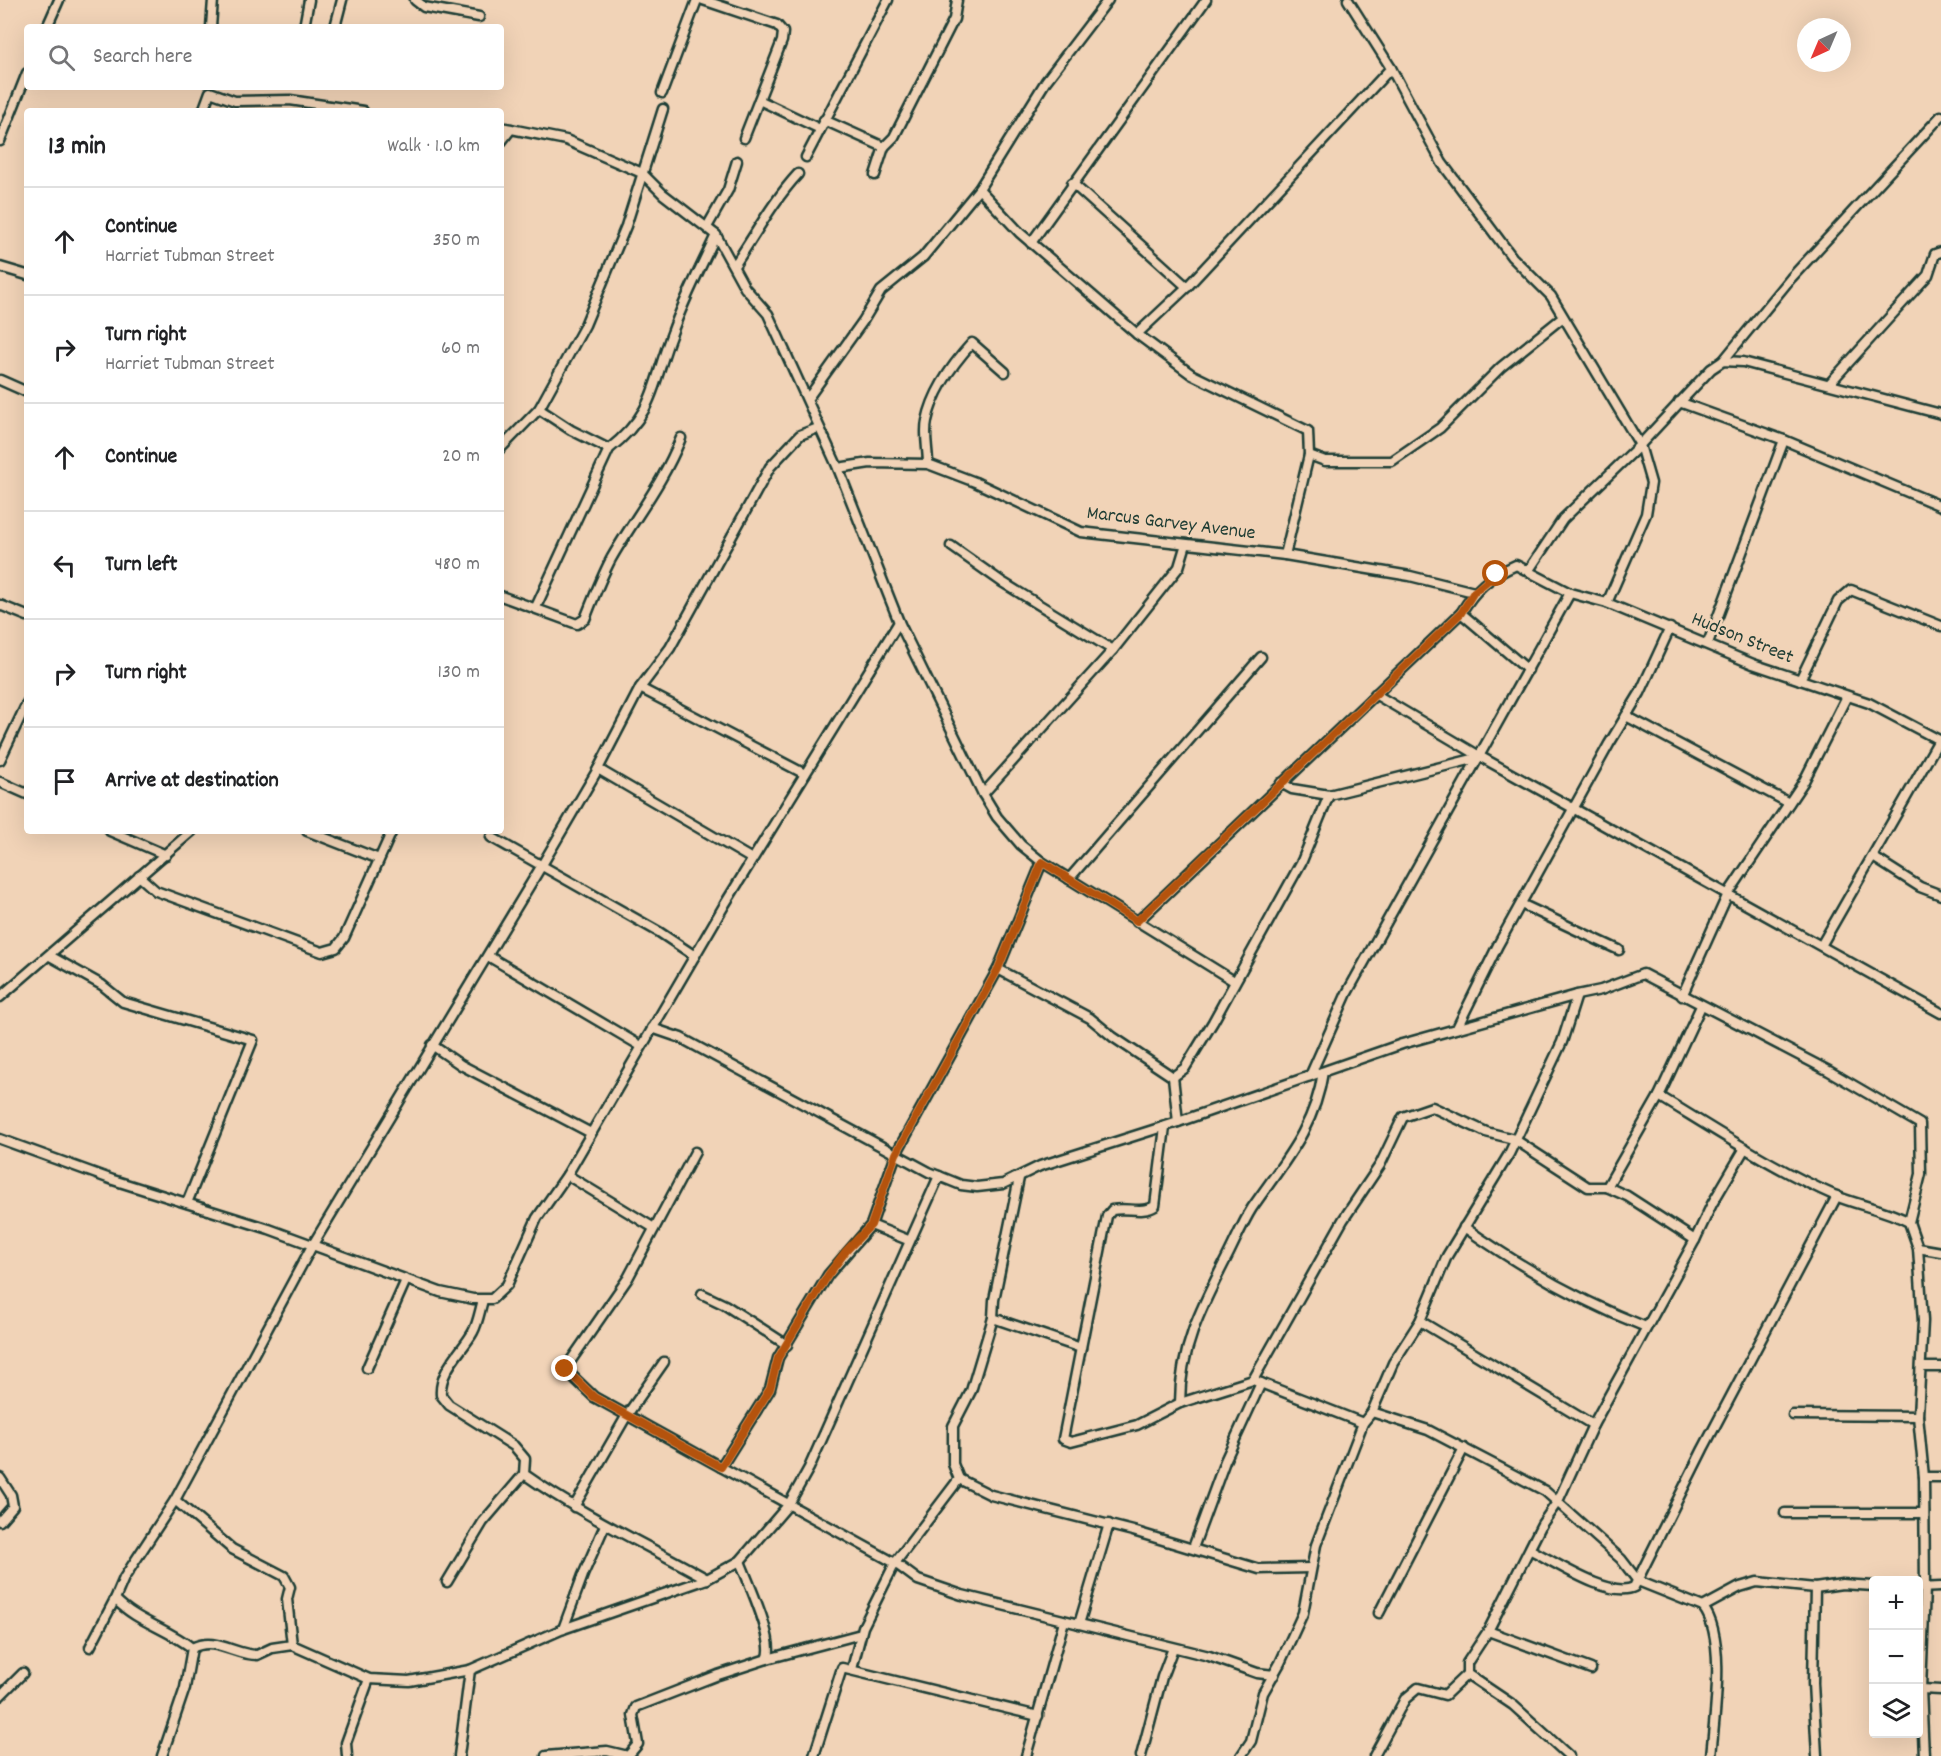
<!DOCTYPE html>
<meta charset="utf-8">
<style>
:root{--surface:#fff;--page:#f6f6f6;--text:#202124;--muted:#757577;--line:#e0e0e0}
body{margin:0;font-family:Dekko,sans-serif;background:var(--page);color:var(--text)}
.controls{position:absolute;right:18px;bottom:18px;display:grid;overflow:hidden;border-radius:6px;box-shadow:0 6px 24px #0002}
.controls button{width:54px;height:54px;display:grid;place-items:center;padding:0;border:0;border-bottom:2px solid var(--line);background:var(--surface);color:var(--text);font:30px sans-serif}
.compass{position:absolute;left:1797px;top:18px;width:54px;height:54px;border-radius:50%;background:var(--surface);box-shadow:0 6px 24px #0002;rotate:224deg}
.stop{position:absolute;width:18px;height:18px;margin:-14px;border:4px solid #b45309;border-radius:50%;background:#fff}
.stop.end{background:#b45309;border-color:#fff;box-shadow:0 2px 6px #0008}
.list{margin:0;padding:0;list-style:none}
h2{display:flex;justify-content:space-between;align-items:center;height:78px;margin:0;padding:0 24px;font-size:26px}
h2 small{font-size:20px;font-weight:400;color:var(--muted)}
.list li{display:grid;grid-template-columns:39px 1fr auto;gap:18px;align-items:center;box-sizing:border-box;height:108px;padding:0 24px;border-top:2px solid var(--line)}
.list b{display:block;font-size:22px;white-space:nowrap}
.list p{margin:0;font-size:20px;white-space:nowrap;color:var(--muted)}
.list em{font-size:20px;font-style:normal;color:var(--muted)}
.icon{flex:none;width:33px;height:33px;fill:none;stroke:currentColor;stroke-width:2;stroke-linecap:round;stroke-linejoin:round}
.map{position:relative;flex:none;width:1941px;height:1756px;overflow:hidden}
.search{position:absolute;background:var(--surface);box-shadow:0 6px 24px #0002;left:24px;top:24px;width:480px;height:66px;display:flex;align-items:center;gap:15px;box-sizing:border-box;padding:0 21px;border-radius:6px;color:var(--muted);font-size:22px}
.panel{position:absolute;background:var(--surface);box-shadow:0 6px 24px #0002;left:24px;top:108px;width:480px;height:726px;border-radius:6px}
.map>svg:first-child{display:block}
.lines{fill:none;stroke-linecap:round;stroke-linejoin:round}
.street-casing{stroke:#1f3d34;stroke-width:13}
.street{stroke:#f1d3b7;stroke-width:8}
.route{stroke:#b45309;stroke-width:8}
.labels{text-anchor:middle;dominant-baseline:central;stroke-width:5;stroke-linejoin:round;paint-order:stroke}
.street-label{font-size:20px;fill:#1f3d34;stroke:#f1d3b7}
</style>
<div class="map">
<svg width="1941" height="1756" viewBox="0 0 1941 1756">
<rect width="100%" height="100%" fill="#f1d3b7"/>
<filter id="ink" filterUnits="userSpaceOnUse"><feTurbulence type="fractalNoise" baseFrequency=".0167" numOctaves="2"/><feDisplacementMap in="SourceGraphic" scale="12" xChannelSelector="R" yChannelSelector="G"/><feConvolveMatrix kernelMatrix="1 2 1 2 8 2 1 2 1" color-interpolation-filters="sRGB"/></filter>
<g filter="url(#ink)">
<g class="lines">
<defs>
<g id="street">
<path d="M415,0L424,7L479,17"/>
<path d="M703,0L777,25L783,32L782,41L744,138"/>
<path d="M1348,0L1391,68L1442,163L1512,257L1551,296L1640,445L1563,519L1529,570"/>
<path d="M47,27L59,0"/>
<path d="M211,27L213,0"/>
<path d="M304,27L309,0"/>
<path d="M335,27L342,0"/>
<path d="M662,93L697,0"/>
<path d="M759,100L820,129"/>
<path d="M203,111L210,92L235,101L290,100L363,111"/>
<path d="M824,120L884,147"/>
<path d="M501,127L566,140L642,173L663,194L716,235L745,288L768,314L838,468L899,622L983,794L997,817L1021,845L1042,862L1234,981"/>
<path d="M0,141L27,73"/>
<path d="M501,142L511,129"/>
<path d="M806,157L888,0"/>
<path d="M875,175L884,147L894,137L954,19L957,0"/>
<path d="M1072,183L1187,287"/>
<path d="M979,189L1020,233L1137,334L1191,374L1308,431L1309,455L1285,555"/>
<path d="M707,227L728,190L737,161"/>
<path d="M1031,243L1206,0"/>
<path d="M734,266C755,235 773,201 798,174"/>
<path d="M0,267L27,275"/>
<path d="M1137,334L1187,287L1391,68"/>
<path d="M1723,361L1791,278L1941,116"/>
<path d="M0,380L27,392"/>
<path d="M1830,383L1928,275L1935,254L1941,252"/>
<path d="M808,398L863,321L881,291L923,257L979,189L1046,81L1108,0"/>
<path d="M1679,402L1784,440L1941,506"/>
<path d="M539,409L571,430L609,449"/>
<path d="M501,448L539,409L585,325L626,226L663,109"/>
<path d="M1309,455L1325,461H1392L1440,428L1501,367L1562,318"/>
<path d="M928,464C928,450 924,434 927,421C933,391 952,365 972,343L1005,372"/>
<path d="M838,468L870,463L928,464L975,482L1081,532L1285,555L1410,576L1474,592"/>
<path d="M951,546L1002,582L1113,650"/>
<path d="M501,596L577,624L585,619C593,599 601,578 611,559C635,517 662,485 681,438"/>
<path d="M1607,603L1646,514L1651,483L1640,445L1711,369L1723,361L1743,362L1941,414"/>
<path d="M0,605L27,616"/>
<path d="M536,607L609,449C656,412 652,384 672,333C684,299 701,267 716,235"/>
<path d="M1461,613L1528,670"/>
<path d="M1708,643L1784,440"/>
<path d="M1800,680L1838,601L1851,590L1941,626"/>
<path d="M640,688L805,774"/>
<path d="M1375,694L1481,757L1941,1013"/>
<path d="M1626,716L1789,803"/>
<path d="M0,760L27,703"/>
<path d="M598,769L752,859"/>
<path d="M0,782L27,794"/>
<path d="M1281,783L1292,789L1329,795L1481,757"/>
<path d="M983,794L1113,650L1179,567L1186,544"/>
<path d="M110,831L166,855"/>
<path d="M307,831L379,859"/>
<path d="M491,837L659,932L695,956"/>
<path d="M1873,857L1920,887L1941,895"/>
<path d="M139,876L156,891L322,952L336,948L344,938L392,831"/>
<path d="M1069,879L1261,657"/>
<path d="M1521,904L1619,950"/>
<path d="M1137,922L1461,613C1476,588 1489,577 1516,565L1570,593L1607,603L1753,664L1869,703L1941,741"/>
<path d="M1822,944L1939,740"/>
<path d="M50,956L102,985L123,1002L253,1040L187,1203"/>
<path d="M488,956L641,1046"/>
<path d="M998,969L1090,1018L1113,1037L1173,1077L1178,1122"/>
<path d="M1682,996L1728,894L1804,781L1847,696"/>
<path d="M0,997L192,831"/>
<path d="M652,1028L681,1038L929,1172L961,1185L977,1187L1003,1184L1040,1166L1178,1122L1402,1044L1577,995L1601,990L1643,974L1829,1071L1920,1124L1921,1174L1909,1222"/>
<path d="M1457,1028L1498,945L1609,744L1640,693L1670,628"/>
<path d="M432,1045L461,1065L591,1133"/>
<path d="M1310,1076L1347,993L1570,593"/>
<path d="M1173,1077L1185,1068L1213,1022L1302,861L1329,795"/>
<path d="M1659,1096C1715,1130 1776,1170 1836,1196C1860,1206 1885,1209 1909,1222L1918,1248L1923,1321L1918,1416L1924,1477L1925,1588L1921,1689L1924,1756"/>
<path d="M1165,1127L1155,1206C1142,1214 1128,1207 1112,1210L1107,1216L1063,1439L1071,1442L1137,1425L1180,1403L1253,1380L1363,1423"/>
<path d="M0,1139L113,1180L269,1229L440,1292L473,1299H492L507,1285L537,1218L567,1175L725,904L899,622"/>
<path d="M695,1152L628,1278L565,1369L594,1397L895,1563L918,1580L962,1595L1209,1656L1257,1673L1274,1675"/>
<path d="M567,1175L654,1228"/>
<path d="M1607,1187L1659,1096L1701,1006"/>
<path d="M871,1225L908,1240"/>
<path d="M1464,1227C1522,1268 1579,1301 1646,1327"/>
<path d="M1918,1248L1941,1252"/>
<path d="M702,1294L725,1305L787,1345"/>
<path d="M483,1300C480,1310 478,1323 473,1332C462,1352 439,1370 441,1395L449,1405L514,1446L525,1459L524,1474C582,1515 645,1544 707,1579"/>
<path d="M993,1318L1081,1348"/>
<path d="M1420,1321L1593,1425"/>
<path d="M1922,1367H1941"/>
<path d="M367,1368L406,1280"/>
<path d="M1253,1380L1343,1220L1380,1165L1403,1117L1432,1107L1486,1132L1514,1139L1588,1187H1607L1627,1196L1695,1240"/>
<path d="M1180,1403C1180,1349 1201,1308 1225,1261C1234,1244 1242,1224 1252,1208C1283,1163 1315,1128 1323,1072"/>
<path d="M1372,1412L1428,1430L1545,1491L1621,1559L1638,1581L1703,1607C1727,1637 1714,1719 1711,1756"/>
<path d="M1793,1415L1918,1416"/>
<path d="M721,1467L770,1389L778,1358L828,1275L871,1225L896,1154L998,969L1042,862"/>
<path d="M1924,1477H1941"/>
<path d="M0,1478L11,1495L13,1506L0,1521"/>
<path d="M959,1479L991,1495L1133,1531L1259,1569L1310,1568"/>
<path d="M175,1500L232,1549L284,1576L290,1587L287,1599L292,1645"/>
<path d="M574,1507L627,1415L664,1362"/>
<path d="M1785,1513H1924"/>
<path d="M1193,1548L1225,1461L1261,1383"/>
<path d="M1531,1550C1555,1562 1610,1599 1634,1587L1703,1449L1837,1196"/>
<path d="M447,1582L483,1522L524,1474"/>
<path d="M1815,1588L1813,1683L1817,1756"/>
<path d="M1918,1588L1941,1587"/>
<path d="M1703,1607L1740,1587L1757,1582L1815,1588L1842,1584L1874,1586"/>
<path d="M1379,1613L1464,1448"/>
<path d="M1079,1624L1109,1524"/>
<path d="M563,1629L583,1575L605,1525"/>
<path d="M1488,1631L1591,1669"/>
<path d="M90,1647L115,1599"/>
<path d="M192,1648C215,1636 234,1655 257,1655L272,1648L292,1645L369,1679L409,1681L470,1670L563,1629L707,1579L740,1561L789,1504L809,1468L939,1176"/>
<path d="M767,1659L861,1634"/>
<path d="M852,1669L863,1627L895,1563L959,1479L953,1464V1426L971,1391L993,1318L994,1300L1019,1178"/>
<path d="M1467,1674V1663L1488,1631L1542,1524L1558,1501L1593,1425L1695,1240L1712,1204L1745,1148"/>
<path d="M1921,1689L1941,1690"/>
<path d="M0,1696L23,1673"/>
<path d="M162,1756L185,1688L192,1648C167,1628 137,1622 115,1599L124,1578L175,1500L312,1246L542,865L598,769L640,688L670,648L770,467L800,435L818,428"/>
<path d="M347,1756L346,1743L369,1679"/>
<path d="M459,1756L470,1670"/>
<path d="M546,1756L607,1751L628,1756L638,1744L633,1715L636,1707L718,1675L767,1659C777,1643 747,1580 740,1561"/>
<path d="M814,1756L842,1668L1038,1716"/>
<path d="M1026,1756L1064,1621"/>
<path d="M1141,1756L1162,1677L1173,1648"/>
<path d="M1241,1756L1251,1741L1263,1693L1280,1663L1303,1613L1316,1545L1363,1423L1372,1412L1393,1363L1420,1321L1447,1256L1509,1154L1562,1042L1577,995"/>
<path d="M1374,1756L1405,1699L1418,1688L1445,1695L1467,1674L1513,1705L1569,1756"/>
</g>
</defs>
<use href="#street" class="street-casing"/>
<use href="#street" class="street"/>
</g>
</g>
<g class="lines" filter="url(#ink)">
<path class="route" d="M565,1369L594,1397L721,1467L770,1389L778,1358L828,1275L846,1251L871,1225L896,1154L998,969L1042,862L1137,921L1461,613L1474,592L1496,574"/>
</g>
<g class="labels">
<g class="street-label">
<text transform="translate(1171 524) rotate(7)">Marcus Garvey Avenue</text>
<text transform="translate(1742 639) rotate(22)">Hudson Street</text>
</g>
</g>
</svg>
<div class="controls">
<button>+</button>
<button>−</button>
<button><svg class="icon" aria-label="layers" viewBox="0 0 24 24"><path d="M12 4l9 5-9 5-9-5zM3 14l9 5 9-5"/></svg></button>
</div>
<svg class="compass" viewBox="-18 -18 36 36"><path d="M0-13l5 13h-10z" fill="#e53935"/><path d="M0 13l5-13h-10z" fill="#757577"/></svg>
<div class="stop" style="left:1496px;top:574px"></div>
<div class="stop end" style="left:565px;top:1369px"></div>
<div class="search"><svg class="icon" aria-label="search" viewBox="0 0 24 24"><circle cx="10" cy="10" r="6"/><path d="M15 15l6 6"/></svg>Search here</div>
<section class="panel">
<h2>13 min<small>Walk · 1.0 km</small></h2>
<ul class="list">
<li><svg class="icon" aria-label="ahead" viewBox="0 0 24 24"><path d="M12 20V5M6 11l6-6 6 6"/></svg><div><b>Continue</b><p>Harriet Tubman Street</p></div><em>350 m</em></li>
<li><svg class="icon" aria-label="right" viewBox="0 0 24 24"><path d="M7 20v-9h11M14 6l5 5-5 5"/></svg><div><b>Turn right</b><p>Harriet Tubman Street</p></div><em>60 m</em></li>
<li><svg class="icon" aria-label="ahead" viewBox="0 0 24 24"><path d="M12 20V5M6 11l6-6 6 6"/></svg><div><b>Continue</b></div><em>20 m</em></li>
<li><svg class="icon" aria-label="left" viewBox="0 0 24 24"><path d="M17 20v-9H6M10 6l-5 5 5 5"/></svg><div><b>Turn left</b></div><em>480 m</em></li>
<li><svg class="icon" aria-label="right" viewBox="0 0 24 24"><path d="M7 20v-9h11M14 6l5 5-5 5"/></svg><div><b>Turn right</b></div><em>130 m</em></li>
<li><svg class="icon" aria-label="arrive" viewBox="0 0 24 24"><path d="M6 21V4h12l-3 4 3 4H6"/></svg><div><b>Arrive at destination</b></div></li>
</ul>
</section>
</div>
